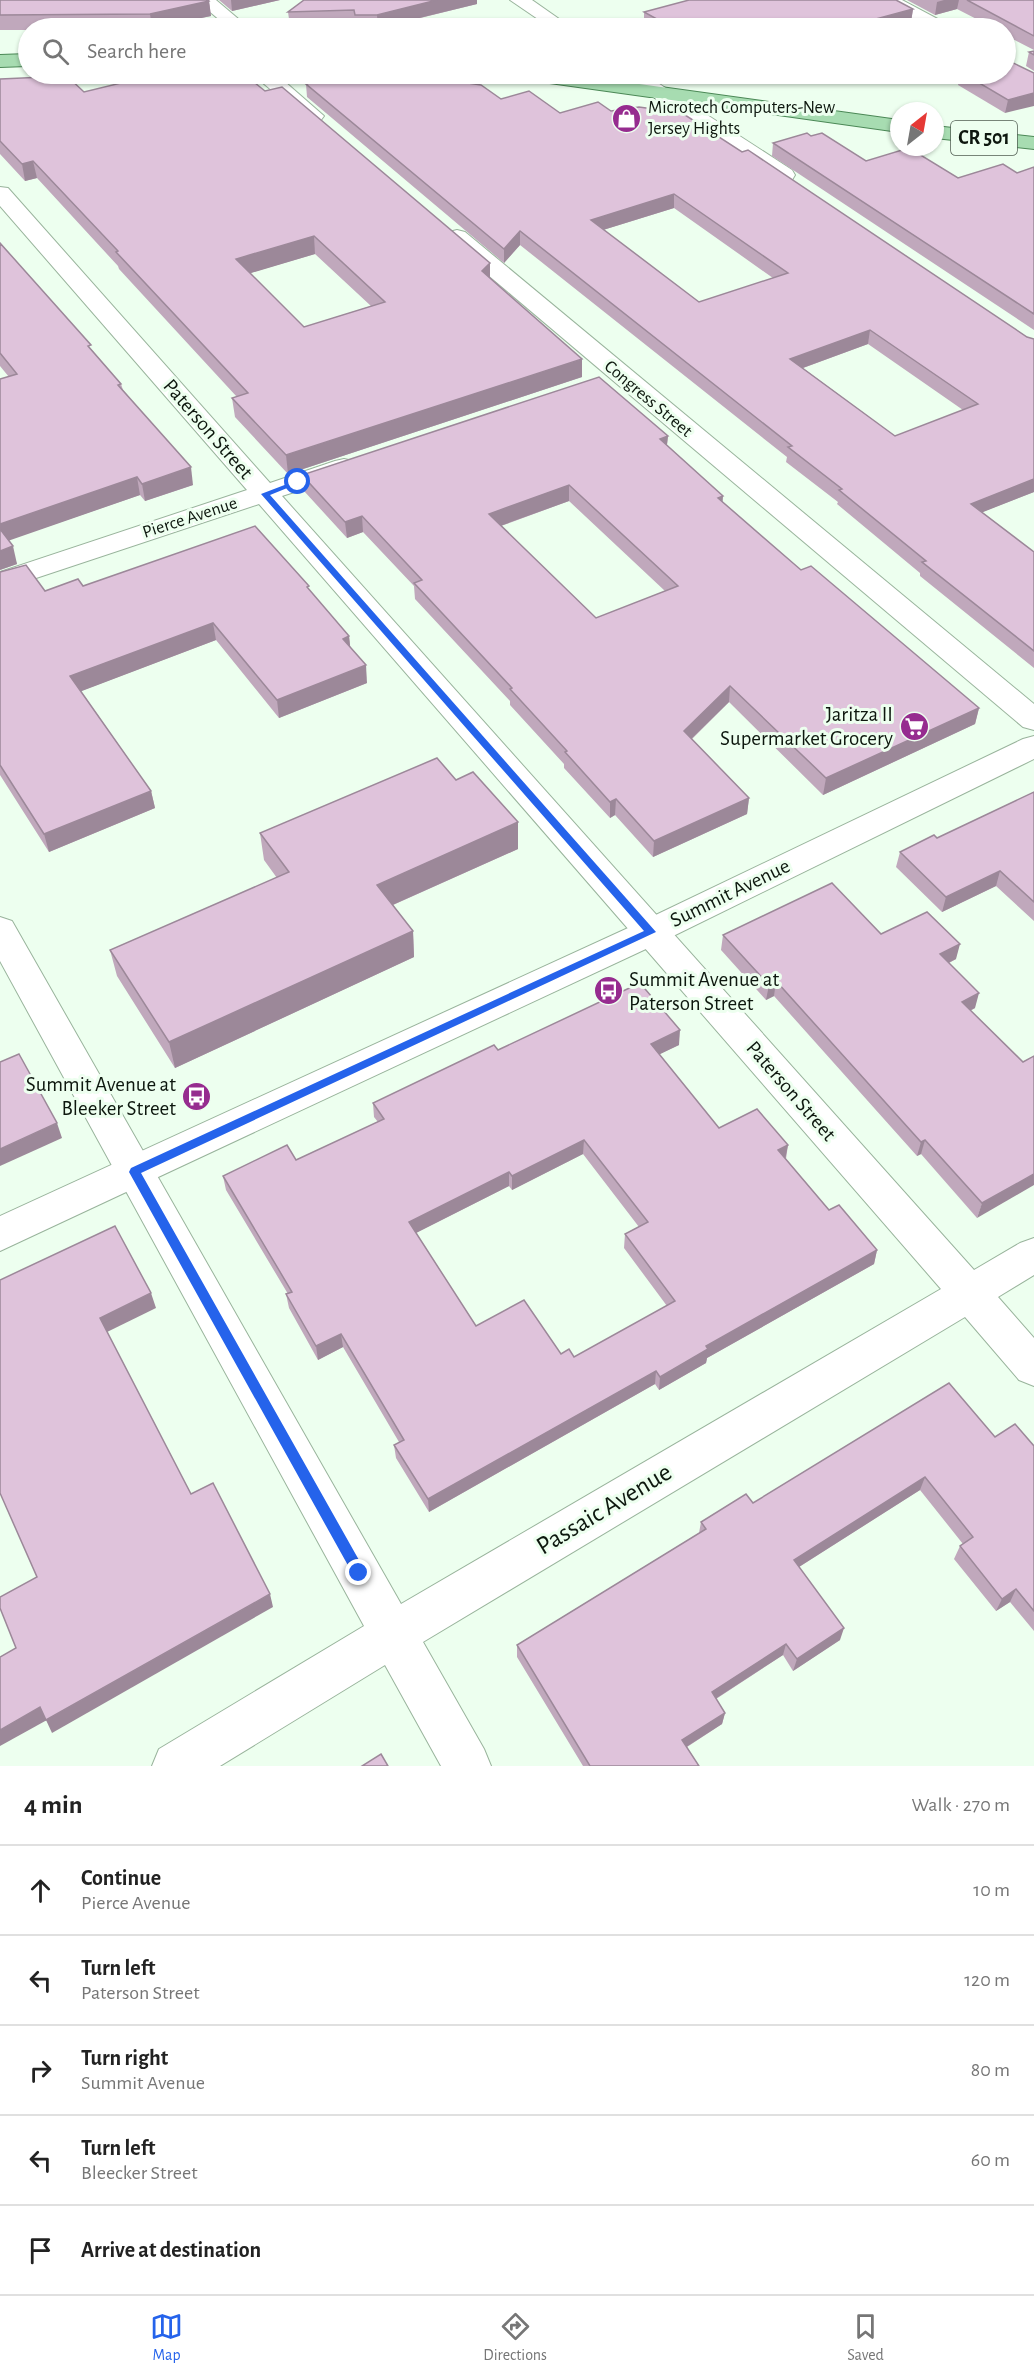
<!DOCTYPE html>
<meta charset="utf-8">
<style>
:root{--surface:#fff;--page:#f2f2f2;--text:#222;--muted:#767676;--line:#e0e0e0;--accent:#2563eb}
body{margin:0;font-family:"Alegreya Sans",sans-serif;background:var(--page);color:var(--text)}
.compass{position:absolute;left:890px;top:102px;width:54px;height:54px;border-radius:50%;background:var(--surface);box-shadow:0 2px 4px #0004;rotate:31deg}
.stop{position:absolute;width:18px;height:18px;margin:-14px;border:4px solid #2563eb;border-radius:50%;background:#fff}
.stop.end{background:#2563eb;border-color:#fff;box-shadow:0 2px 6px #0008}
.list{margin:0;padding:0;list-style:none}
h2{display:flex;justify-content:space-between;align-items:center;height:78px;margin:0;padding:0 24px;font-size:26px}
h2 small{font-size:20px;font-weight:400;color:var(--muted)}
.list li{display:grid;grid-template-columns:39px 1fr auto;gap:18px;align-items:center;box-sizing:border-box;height:90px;padding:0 24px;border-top:2px solid var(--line)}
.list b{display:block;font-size:22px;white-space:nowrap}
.list p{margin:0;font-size:20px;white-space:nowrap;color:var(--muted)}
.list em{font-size:20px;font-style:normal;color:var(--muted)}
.icon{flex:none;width:33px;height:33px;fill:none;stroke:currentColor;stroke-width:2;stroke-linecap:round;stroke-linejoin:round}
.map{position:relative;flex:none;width:1034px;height:1766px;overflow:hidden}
.search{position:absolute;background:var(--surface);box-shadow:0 2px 4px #0004;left:18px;right:18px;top:18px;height:66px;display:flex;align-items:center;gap:15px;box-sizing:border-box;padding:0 21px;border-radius:33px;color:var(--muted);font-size:22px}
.sheet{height:528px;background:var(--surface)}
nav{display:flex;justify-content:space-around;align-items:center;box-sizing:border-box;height:84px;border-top:2px solid var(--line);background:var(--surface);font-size:16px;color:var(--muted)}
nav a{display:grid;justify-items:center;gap:3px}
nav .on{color:var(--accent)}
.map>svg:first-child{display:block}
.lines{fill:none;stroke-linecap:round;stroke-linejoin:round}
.minor-casing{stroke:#99b49c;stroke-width:2}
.tertiary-casing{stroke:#99b49c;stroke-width:2}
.primary-casing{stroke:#4b8856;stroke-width:2}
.minor{fill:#fff;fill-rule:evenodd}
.tertiary{fill:#fff;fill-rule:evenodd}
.primary{fill:#a7dcb1;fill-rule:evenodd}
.wall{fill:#c0a8bc;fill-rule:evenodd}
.shaded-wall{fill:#9c8899}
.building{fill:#dfc3db;stroke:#9c8899;stroke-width:1.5;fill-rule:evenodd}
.route{fill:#2563eb}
.labels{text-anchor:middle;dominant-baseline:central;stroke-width:6;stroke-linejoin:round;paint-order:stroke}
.far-poi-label{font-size:18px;fill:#0d170e;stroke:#edffef;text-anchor:start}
.far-street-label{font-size:18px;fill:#0d170e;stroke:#edffef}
.shield{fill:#edffef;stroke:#505d52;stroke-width:1.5}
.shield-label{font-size:20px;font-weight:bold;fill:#0d170e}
.street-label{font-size:21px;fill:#0d170e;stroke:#edffef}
.poi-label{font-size:21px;fill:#0d170e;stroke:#edffef;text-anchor:end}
.near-street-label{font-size:26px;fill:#0d170e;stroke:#edffef}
</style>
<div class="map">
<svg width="1034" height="1766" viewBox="0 0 1034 1766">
<rect width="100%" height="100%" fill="#edffef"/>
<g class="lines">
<defs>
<g id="minor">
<path d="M510,0H532L572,28H551Z"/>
<path d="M879,0H902L947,24L949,28H927L882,4Z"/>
<path d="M622,74H644L792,170L795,175L792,180L784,181L776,180L625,78Z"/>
<path d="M0,187L8,188L270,483L335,461L344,459L353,461L357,467L353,473L282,496L974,1270L1020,1243L1034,1238V1275L998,1297L1034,1338V1386L1019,1380L965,1317L423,1642L484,1749L491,1766H441L385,1665L220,1766H152L159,1749L364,1626L0,961V917L12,921L401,1604L941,1289L259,504L0,590V572L247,490L0,206Z"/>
</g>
<g id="tertiary">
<path d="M196,0H216L249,28H229Z"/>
<path d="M258,74H276L324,116L321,120H307L263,83Z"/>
<path d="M457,230L465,232L1034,704V730L1023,727L449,242L446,237L449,232Z"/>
<path d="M1034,736V759L663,941L0,1251V1216L639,923L1023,739Z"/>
</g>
<g id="primary">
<path d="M28,54V66L0,67V55Z"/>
<path d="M519,74H567L899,120V132L528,80L521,78Z"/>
<path d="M935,126L1034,137V149L935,138Z"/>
</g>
</defs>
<use href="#minor" class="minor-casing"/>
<use href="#tertiary" class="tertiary-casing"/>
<use href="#primary" class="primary-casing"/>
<use href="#minor" class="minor"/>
<use href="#tertiary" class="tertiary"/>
<use href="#primary" class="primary"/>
</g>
<g class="wall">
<path d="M0,0L209,1L211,16L153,28H28V30H0Z"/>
<path d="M219,0H280L232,11Z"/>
<path d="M304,0H477V4L380,28H356L355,24L290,26L288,12Z"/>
<path d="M907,0H1034V50L1005,35V28H994L957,9L935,15Z"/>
<path d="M913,9L911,22L887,28H650L644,25V12Z"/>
<path d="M1034,51V71L1026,66L1029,52Z"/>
<path d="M1034,73L1005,113L958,85L960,74Z"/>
<path d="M0,79L84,92L175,80L265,91L490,278L582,377L288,474L235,417L232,398L237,397L119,269L118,266L37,178L25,181L0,154ZM315,254L371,306L304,327L250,273Z"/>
<path d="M306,84L501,99L560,113L611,111L742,152L1027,337L1034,492L982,512L1034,552V668L920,576V573L837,504L838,502L786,462L787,457L520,245L504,263L307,97ZM674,208L773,278L699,302L603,230ZM868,344L963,410L895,436L803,368Z"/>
<path d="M811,136L866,161L909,154L958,178L1017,173L1034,167V330L772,156L773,143Z"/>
<path d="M0,243L121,384L123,390L193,485L145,501L140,495L8,540L17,564L0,570L9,377L0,366Z"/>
<path d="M668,436L667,445L722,503L801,570L979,708L975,724L823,795L729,702L692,739L749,798L747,814L653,857L615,815L610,818L564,768V764L510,705V701L415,599L414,586L363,532L347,538L304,491L302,475ZM569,501L665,591L596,618L501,526Z"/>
<path d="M0,572L45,591L83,586L310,591L349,636L350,647L367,683L279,718L216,640L81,691L151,791L155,808L49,852L0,775Z"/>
<path d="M456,780L518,822V849L393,905L413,931L414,957L175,1068L117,976L110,950L277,878L264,860L260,833Z"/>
<path d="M1034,792V921L996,886L942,912L896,867L900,852L937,838Z"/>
<path d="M881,934L956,959L949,963L975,1008L970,1011L1023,1062L1034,1056L977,1218L921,1154L917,1156L774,996L766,1000L721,950L723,935Z"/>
<path d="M679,1045L659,1054L719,1128L788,1145L786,1159L829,1210L877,1250L874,1264L707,1358L706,1363L659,1390L655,1384L429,1512L396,1458L394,1445L399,1442L343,1347L318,1360L289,1308L286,1294H288L226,1190L223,1176L296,1160L378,1122L374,1117L373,1103L498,1050ZM583,1154L639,1227L625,1234L624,1248L667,1306L574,1357L561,1354L476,1326L416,1233L509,1186L512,1190Z"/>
<path d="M995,1437L1034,1446V1631L1010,1602L996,1611L954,1559L960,1546L963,1544L920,1490L799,1567L840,1640L793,1671L783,1655L716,1699L725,1713L722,1724L687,1747L699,1766H583L517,1657V1645L699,1533L701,1522L753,1503Z"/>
</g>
<g class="shaded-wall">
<path d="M231,0H280L232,11Z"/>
<path d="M437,0H477V4L378,28L377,15Z"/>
<path d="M944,0H959L957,9L935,15L937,2Z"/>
<path d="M209,1L211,16L152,28L150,14Z"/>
<path d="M913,9L911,22L887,28H850V26Z"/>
<path d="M741,23V28H721Z"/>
<path d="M1034,93V106L1005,113L1008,100Z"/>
<path d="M33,161L37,178L25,181L22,164Z"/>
<path d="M674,194V208L590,234L591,220Z"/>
<path d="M520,231V245L504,263V249Z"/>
<path d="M314,236L315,254L238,277L236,259Z"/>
<path d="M490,263V280L482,271Z"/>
<path d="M870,330L868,344L789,373L790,359Z"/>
<path d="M582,359V377L288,474L286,455Z"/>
<path d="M668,436L666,452L660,439Z"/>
<path d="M191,467L193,485L145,501L142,484Z"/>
<path d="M137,477L140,495L2,543L0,535V524Z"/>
<path d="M1034,479V492L968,518L971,504Z"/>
<path d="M569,485V501L489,530V514Z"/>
<path d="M723,496L722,512L718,498Z"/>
<path d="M362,516L363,532L347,538L345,522Z"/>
<path d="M13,546L17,564L0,570V551Z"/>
<path d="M213,623L216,640L74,694L70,676Z"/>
<path d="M349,636L351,654L343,639Z"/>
<path d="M366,665L367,683L279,718L277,700Z"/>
<path d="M730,686L729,702L683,747L684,731Z"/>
<path d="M979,708L975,724L823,795L826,778Z"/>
<path d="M151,791L155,808L49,852L44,834Z"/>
<path d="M749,798L747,814L653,857L654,841Z"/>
<path d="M616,799L615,815L610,818V802Z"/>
<path d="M518,822V849L379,911L377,885Z"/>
<path d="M1000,871L996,886L942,912L946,897Z"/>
<path d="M413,931L414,957L175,1068L169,1042Z"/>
<path d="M960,944L956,959L936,969L940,954Z"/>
<path d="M776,981L774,996L766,1000L769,985Z"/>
<path d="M979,993L975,1008L957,1017L962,1002Z"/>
<path d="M680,1030L679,1045L650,1059L651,1044Z"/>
<path d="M57,1123L62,1138L0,1166V1149Z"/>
<path d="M584,1140L583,1154L512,1190V1176Z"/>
<path d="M925,1140L921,1154L917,1156L921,1142Z"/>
<path d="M788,1145L785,1160L778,1150Z"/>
<path d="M509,1172V1186L410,1236L409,1222Z"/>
<path d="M1034,1174V1185L977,1218L982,1203Z"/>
<path d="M877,1250L874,1264L707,1358L706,1363L659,1390L660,1377L706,1346Z"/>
<path d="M151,1293L156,1308L105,1333L100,1318Z"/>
<path d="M341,1334L343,1347L318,1360L316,1346Z"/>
<path d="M656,1371L655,1384L429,1512L428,1499Z"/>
<path d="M925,1477L920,1490L791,1572L794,1560Z"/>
<path d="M1016,1589L1010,1602L996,1611L1002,1599Z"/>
<path d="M270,1594L273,1607L52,1733L46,1720Z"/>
<path d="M844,1628L840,1640L793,1671L797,1659Z"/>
<path d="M786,1644L783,1655L709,1703L712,1692Z"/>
<path d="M40,1707L47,1720L0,1746V1730Z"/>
<path d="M725,1713L722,1724L680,1751L682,1740Z"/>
</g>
<g class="building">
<path d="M0,0H208L209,1L150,14L0,15Z"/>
<path d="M304,0H437L377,15H355L354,10L288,12Z"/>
<path d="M689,0H896L913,9L850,26L854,28H750L741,23L721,28H673L644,12Z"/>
<path d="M967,0H1034V36Z"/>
<path d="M1034,51V55L1029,52Z"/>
<path d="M1005,59L1034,73V93L1008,100L964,74H1005Z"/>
<path d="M158,74H167L175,80L203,74H244L265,91L282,87L490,263L482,271L582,359L286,455L232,398L248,393L116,252L118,251L33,161L22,164L0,141V79L67,76L84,92ZM314,236L385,302L304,327L236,259Z"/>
<path d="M346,74H385L415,75L481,85L501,99L529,91L560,113L598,102L611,111L639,107L682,113L742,152L748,150L1027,337L1034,339V479L971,504L1034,552V651L922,562L926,561L839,490L842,489L788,447L792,446L520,231L504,249L306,84ZM674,194L788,273L699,302L591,220ZM870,330L978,404L895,436L790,359Z"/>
<path d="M807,133L811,136L822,133L866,161L902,150L909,154H919L958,178L1003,164L1017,173L1034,167V314L773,143Z"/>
<path d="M0,243L91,345L88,346L121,384L118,385L191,467L142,484L137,477L0,524V379L17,374L0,353Z"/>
<path d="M599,377L668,436L660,439L723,496L718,498L801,570L811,566L979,708L826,778L730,686L684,731L749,798L654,841L616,799L610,802L565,752L567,751L510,689L512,688L414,583L422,580L362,516L345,522L302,475ZM569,485L678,586L596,618L489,514Z"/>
<path d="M255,526L309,586L307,587L349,636L343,639L366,665L277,700L213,623L70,676L151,791L44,834L0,765V572L26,565L45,591L78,579L83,586Z"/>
<path d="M0,529L13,546L0,551Z"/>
<path d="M437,758L456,780L473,772L518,822L377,885L413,931L169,1042L110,950L289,872L260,833Z"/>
<path d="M1034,792V902L1000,871L946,897L900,852L934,835L937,838Z"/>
<path d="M832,883L881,934L927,912L960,944L940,954L979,993L962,1002L1023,1062L1034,1056V1174L982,1203L925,1140L921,1142L776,981L769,985L723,935Z"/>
<path d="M640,983L680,1030L651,1044L719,1128L757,1109L788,1145L778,1150L829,1210L839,1205L877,1250L706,1346L708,1349L660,1377L656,1371L428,1499L394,1445L404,1440L341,1334L316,1346L286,1294L292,1292L223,1176L287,1145L296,1160L384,1119L373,1103L494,1045L498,1050ZM584,1140L648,1222L625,1234L675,1301L574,1357L569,1349L561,1354L524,1300L476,1326L409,1222L509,1172L512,1176Z"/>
<path d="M19,1054L57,1123L0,1149V1062Z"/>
<path d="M115,1226L151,1293L100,1318L191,1494L213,1483L270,1594L46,1720L40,1707L0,1730V1657L16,1648L0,1608V1597L37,1577L0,1493V1280Z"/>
<path d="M949,1383L995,1437L1015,1424L1034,1446V1611L1016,1589L1002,1599L960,1546L973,1537L925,1477L794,1560L844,1628L797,1659L786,1644L712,1692L725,1713L682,1740L699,1766H590L517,1645L706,1529L701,1522L746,1494L753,1503Z"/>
<path d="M381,1754L388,1766H362Z"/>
</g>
<path class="route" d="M295,481L302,482L270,495L656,932L141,1173L364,1569L366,1573L364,1578L359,1580L355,1578L129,1172L131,1168L644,931L261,494Z"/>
<defs>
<symbol id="shop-disc" viewBox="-11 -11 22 22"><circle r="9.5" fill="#962c8f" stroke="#edffef"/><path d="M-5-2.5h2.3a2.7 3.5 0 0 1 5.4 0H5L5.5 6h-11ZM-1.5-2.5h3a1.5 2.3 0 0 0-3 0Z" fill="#fff"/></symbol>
<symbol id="supermarket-disc" viewBox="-11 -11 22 22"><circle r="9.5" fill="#962c8f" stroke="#edffef"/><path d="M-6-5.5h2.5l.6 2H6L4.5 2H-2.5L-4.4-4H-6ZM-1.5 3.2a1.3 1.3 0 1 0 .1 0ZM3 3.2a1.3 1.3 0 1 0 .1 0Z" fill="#fff"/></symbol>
<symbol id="bus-disc" viewBox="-11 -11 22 22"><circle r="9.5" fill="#962c8f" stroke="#edffef"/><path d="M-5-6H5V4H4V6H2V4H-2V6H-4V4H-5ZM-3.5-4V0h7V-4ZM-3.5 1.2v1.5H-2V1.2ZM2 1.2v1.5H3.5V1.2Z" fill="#fff"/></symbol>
</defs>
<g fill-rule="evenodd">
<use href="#shop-disc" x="610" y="102" width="33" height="33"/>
<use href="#supermarket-disc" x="898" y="710" width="33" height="33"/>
<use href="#bus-disc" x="592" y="974" width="33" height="33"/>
<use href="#bus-disc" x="180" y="1080" width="33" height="33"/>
</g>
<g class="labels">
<g class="far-poi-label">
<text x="648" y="108">Microtech Computers-New<tspan x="648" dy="21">Jersey Hights</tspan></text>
</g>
<g class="far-street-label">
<text transform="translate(648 399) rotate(40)">Congress Street</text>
<text transform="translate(190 518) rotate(-18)">Pierce Avenue</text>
</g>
<rect class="shield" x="951" y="121" width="66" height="34" rx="4.5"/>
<g class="shield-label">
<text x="984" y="138">CR 501</text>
</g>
<g class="street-label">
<text transform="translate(208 429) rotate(49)">Paterson Street</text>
<text transform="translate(730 893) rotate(-26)">Summit Avenue</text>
<text transform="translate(791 1091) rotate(49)">Paterson Street</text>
</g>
<g class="poi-label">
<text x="893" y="714">Jaritza II<tspan x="893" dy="24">Supermarket Grocery</tspan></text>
<text x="629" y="979" text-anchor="start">Summit Avenue at<tspan x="629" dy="24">Paterson Street</tspan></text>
<text x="176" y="1084">Summit Avenue at<tspan x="176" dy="24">Bleeker Street</tspan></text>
</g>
<g class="near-street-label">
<text transform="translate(604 1509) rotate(-31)">Passaic Avenue</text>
</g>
</g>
</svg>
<svg class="compass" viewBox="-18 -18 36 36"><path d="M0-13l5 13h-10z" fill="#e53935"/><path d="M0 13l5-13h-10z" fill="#767676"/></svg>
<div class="stop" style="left:298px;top:482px"></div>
<div class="stop end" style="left:359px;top:1573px"></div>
<div class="search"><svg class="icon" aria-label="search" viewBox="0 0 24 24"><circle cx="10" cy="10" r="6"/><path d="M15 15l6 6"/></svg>Search here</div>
</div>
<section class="sheet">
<h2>4 min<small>Walk · 270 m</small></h2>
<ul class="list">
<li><svg class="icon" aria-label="ahead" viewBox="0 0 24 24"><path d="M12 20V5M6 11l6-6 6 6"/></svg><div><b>Continue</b><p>Pierce Avenue</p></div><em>10 m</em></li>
<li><svg class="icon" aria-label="left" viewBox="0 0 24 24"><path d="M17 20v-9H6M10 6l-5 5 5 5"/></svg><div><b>Turn left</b><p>Paterson Street</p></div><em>120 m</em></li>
<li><svg class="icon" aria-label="right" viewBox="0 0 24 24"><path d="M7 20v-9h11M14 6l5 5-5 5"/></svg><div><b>Turn right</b><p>Summit Avenue</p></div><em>80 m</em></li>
<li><svg class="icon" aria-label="left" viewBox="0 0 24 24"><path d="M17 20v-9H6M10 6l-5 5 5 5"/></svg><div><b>Turn left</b><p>Bleecker Street</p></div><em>60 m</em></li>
<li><svg class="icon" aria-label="arrive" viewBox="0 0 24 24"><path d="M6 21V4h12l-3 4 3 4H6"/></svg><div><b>Arrive at destination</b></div></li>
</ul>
</section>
<nav>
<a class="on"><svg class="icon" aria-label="map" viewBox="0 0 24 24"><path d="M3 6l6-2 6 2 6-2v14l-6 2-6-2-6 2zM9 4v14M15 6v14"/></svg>Map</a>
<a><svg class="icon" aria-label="directions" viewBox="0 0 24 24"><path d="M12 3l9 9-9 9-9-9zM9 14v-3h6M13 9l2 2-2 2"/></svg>Directions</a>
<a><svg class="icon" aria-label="saved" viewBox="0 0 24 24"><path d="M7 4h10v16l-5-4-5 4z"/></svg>Saved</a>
</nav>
